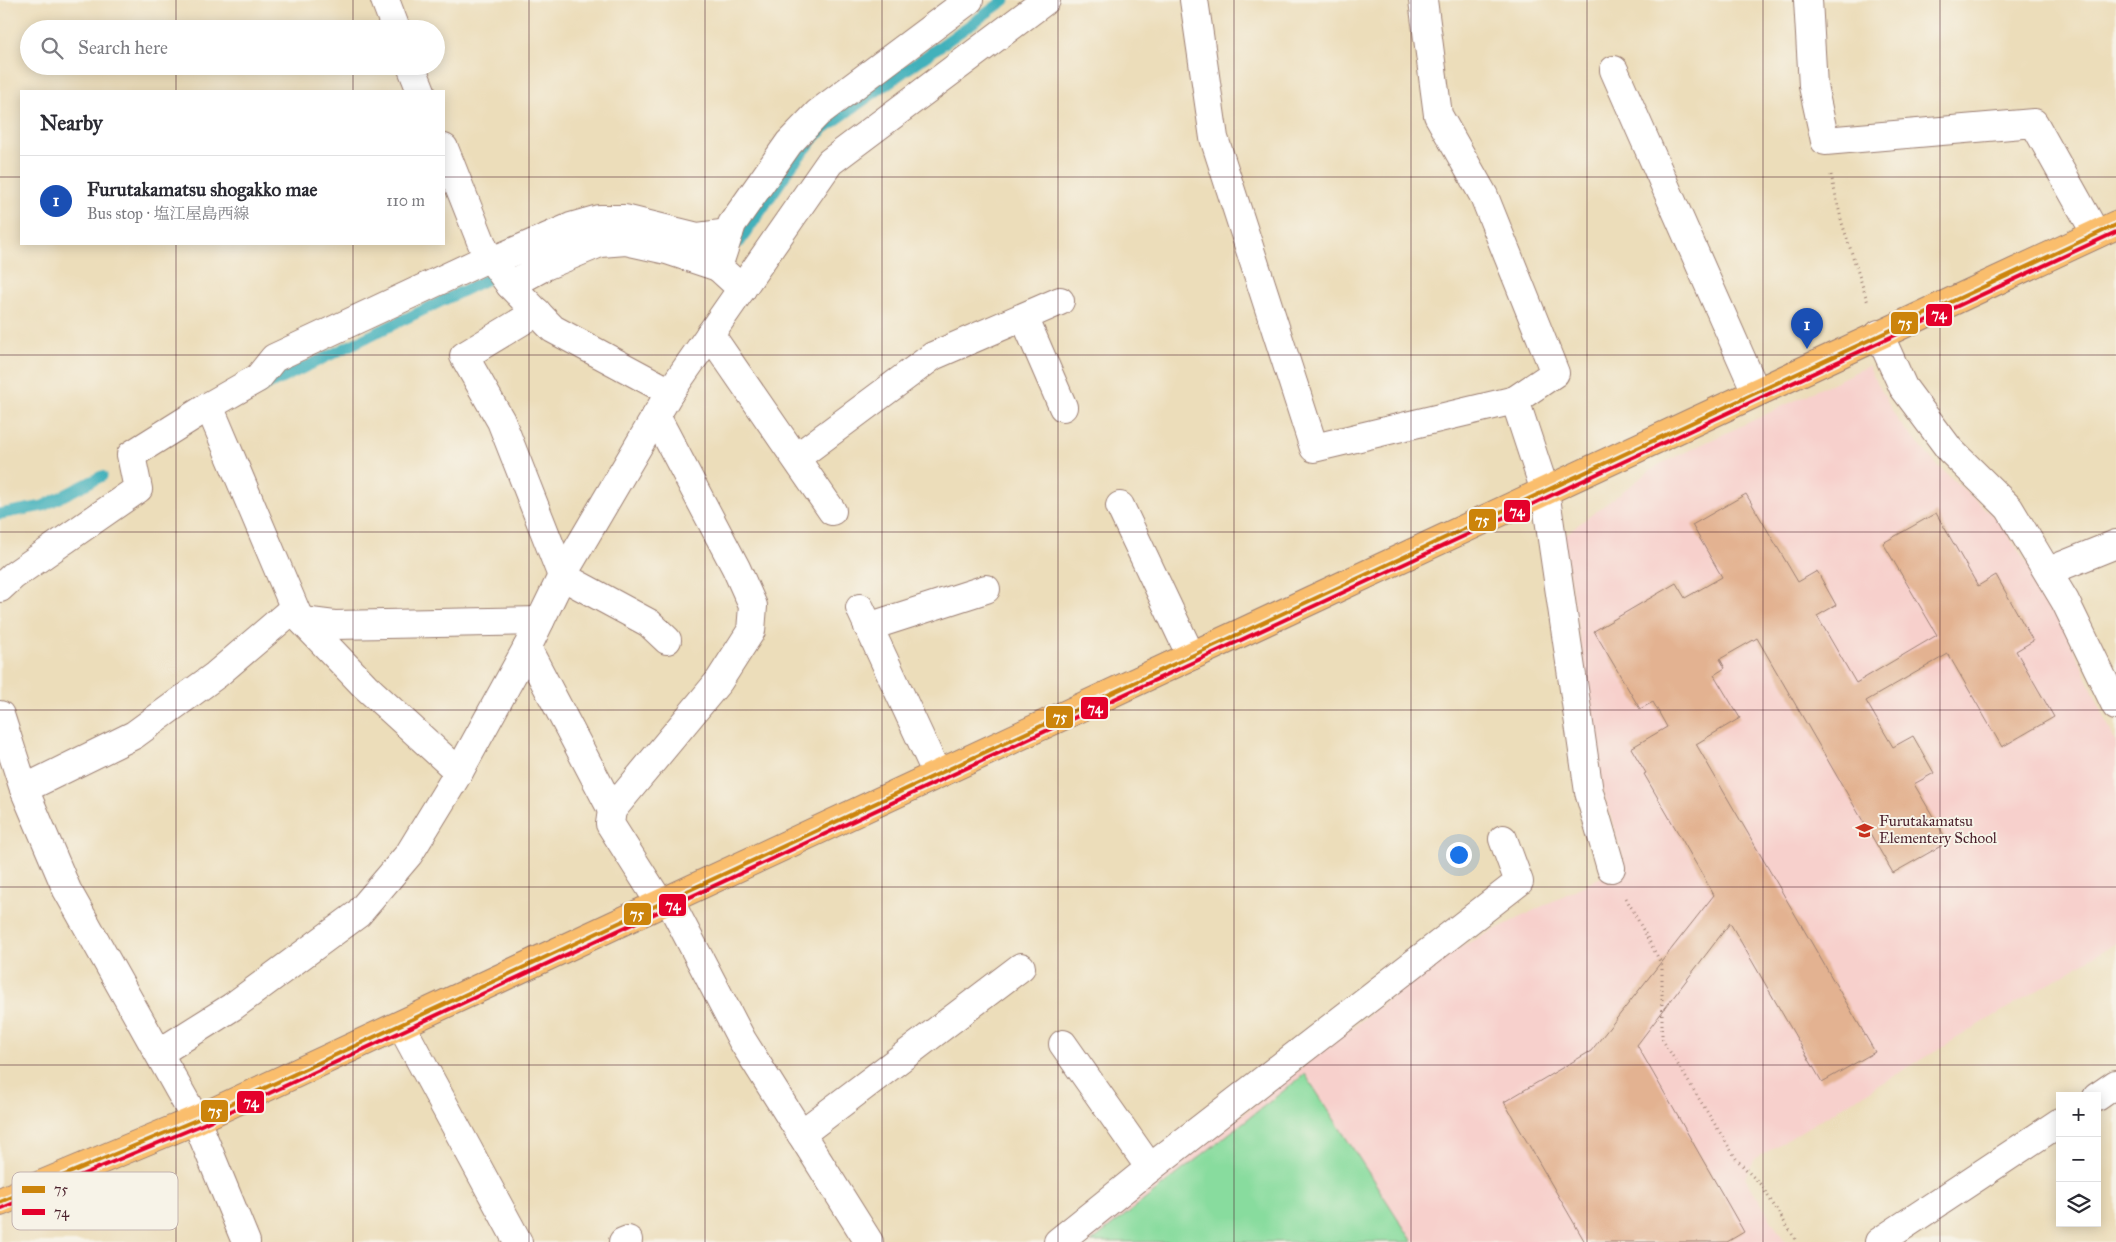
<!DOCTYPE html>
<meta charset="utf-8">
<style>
:root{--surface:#fff;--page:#f2f2f3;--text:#2b2b33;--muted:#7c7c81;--line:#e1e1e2;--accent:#c8321e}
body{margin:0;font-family:"IM FELL Great Primer","Noto Serif JP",serif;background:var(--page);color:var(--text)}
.controls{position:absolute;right:15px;bottom:15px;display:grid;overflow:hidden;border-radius:0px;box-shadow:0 2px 12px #0003}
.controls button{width:45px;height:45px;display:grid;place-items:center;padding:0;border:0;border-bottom:1px solid var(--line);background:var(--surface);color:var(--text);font:25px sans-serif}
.you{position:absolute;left:1458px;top:854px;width:18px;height:18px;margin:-12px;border:4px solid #fff;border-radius:50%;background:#1a73e8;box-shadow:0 0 0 8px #1a73e833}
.badge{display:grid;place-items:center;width:32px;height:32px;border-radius:50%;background:var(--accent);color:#fff;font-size:16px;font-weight:700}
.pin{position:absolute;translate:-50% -41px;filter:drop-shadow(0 1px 2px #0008)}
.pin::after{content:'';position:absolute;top:26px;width:18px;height:15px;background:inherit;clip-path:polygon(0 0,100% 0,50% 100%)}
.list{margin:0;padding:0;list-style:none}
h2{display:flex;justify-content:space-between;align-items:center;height:65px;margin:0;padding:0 20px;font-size:21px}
h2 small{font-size:16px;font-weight:400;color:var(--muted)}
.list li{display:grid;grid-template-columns:32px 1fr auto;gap:15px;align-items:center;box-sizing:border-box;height:90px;padding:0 20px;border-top:1px solid var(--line)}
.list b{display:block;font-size:19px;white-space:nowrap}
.list p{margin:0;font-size:16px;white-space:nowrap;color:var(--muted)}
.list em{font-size:16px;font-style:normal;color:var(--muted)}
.icon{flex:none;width:28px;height:28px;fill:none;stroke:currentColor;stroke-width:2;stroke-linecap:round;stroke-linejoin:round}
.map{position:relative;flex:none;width:2116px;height:1242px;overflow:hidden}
.search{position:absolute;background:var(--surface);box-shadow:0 2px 12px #0003;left:20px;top:20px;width:425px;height:55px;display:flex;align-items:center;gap:12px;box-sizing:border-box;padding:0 18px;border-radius:28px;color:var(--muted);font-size:19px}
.panel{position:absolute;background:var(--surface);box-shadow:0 2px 12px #0003;left:20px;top:90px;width:425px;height:155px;border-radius:0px}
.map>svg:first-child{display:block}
.built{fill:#f7d0cc}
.green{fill:#88dc9e;stroke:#697e64}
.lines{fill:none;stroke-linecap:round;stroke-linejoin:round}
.stream{stroke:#42b1bb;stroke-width:11}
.building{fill:#e3b291}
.minor-casing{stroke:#9b7e72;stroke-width:30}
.major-casing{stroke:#9b7e72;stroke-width:30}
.path{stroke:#9b7e72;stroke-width:3;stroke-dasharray:1 4;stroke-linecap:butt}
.minor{stroke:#fff;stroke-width:28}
.major{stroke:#fabe6d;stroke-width:28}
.bus-1-casing{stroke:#f7f3e8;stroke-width:8}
.bus-2-casing{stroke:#f7f3e8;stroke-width:8}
.bus-1{stroke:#cc840b;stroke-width:4}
.bus-2{stroke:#e4002b;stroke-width:4}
.grid{fill:none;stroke:#4a1f2b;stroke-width:1;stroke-opacity:0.55}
.labels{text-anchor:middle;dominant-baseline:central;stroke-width:4;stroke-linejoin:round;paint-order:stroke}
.poi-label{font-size:15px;fill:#4a1f2b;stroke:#f7f3e8;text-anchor:start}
.key{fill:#f7f3e8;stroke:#c3b3af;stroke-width:1}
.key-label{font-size:14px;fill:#4a1f2b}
.line-badge{stroke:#f7f3e8;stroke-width:2}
.badge-label{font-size:14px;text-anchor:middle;font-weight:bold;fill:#fff}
</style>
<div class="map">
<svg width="2116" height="1242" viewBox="0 0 2116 1242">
<rect width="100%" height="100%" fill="#f7f3e8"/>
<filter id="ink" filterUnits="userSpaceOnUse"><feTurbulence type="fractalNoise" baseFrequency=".02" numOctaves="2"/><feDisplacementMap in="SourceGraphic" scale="10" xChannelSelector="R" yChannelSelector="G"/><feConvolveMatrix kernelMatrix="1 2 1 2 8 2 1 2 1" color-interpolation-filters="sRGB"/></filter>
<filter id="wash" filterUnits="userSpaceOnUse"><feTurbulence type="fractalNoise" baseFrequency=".0096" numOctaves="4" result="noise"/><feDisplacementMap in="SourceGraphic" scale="20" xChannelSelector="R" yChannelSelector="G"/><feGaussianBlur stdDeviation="1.12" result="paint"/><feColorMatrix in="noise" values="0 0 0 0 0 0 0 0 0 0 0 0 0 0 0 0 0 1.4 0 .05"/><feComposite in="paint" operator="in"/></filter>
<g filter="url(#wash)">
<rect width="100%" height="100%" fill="#ecddba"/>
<path class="built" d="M1868,366L1898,421L1938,466L1999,521L2037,578L2072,644L2116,743V943L1755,1159L1745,1177L1785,1242H1081L1444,955L1625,865L1604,795L1563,536L1658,465Z"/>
<path class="green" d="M1305,1074L1413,1242H1091Z"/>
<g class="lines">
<g class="stream">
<path d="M729,245L740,242L793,164L822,130L1005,0"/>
<path d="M258,390L500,273"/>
<path d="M0,514L43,506L102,476"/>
</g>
</g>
<g id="blocks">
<path class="building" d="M1746,494L1798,582L1817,571L1836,605L1817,616L1856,683L1937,635L1883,543L1936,513L1978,586L1996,575L2033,641L2016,651L2054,717L2002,747L1948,654L1866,701L1893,747L1913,736L1934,773L1914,784L1948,842L1893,873L1757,638L1720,659L1725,668L1714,675L1740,718L1696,744L1875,1052L1822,1082L1730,923L1637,1045L1744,1232L1727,1242H1585L1504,1102L1591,1051L1714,895L1644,774L1646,773L1631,748L1667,727L1653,702L1640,709L1594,631L1676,583L1685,598L1722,577L1692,525Z"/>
</g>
</g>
<g filter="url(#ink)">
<use href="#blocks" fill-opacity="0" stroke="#9b7e72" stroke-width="1"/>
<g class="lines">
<defs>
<g id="minor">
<path d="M385,0L396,29"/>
<path d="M1194,0L1214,138L1314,448L1515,400"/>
<path d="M1423,0L1438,115L1484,196L1555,373L1515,400L1545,491L1589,792L1611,868"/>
<path d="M1808,0L1813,86L1825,141L2034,123L2096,234"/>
<path d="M411,66L421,91"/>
<path d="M1614,70L1756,392"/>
<path d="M444,148L484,249L510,285L553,329L670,392L830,162L1046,0"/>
<path d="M492,261L571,227L599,219H625L698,237L729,233"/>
<path d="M510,285L545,266L600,243L626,241L667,250L718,267"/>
<path d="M742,289L718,267L732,224L789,143L818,113L969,0"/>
<path d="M537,312L464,356L501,421L562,576L649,623L667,640"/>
<path d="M1024,317L1063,407"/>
<path d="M710,334L832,511"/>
<path d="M1879,334L1903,387L1950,450L2009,508L2065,601L2116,706"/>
<path d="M209,406L298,616"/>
<path d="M656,416L736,568L753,606L751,631L719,681L612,810L610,824L660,903"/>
<path d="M796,458L933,356L1060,301"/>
<path d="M1120,506L1191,656"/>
<path d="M2049,571L2116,544"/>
<path d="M0,588L13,576L138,489L131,455L209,406L258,378L274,358L490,257"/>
<path d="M860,608L937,774"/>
<path d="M303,621L334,625L540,621"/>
<path d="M868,627L986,589"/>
<path d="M527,648L612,810"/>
<path d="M0,715L24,789L67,890L196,1120L246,1242"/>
<path d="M24,789L134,735L216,675L292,610L365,686L459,772"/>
<path d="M669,900L742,1040L869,1242"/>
<path d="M401,1025L518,1242"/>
<path d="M1063,1044L1150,1168"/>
<path d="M159,1053L232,1007L358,914L409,854L459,772L527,648L562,576L670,392"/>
<path d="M2097,1097L2116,1084"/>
<path d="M801,1134L1021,967"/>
<path d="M623,1242L628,1240"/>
<path d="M1058,1242L1150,1168L1519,882L1503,839"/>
<path d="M1879,1242L2060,1122"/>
</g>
<path id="major" d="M0,1202L196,1120L2116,225"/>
</defs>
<use href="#minor" class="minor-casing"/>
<use href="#major" class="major-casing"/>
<g class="path">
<path d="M1831,175L1842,223L1868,303"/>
<path d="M1626,898L1662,965V1039L1737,1160L1761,1185L1797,1242"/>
</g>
<use href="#minor" class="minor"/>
<use href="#major" class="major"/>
<defs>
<path id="bus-1" d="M0,1202L196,1120L2116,225"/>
<path id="bus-2" d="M2,1208L199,1126L2116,232"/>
</defs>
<use href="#bus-1" class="bus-1-casing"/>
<use href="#bus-2" class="bus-2-casing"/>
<use href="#bus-1" class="bus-1"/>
<use href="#bus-2" class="bus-2"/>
</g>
</g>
<path class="grid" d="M176,0V29M353,0V29M529,0V1242M705,0V1242M882,0V1242M1058,0V1242M1234,0V1242M1411,0V1242M1587,0V1242M1763,0V1242M1940,0V1242M176,66V91M353,66V91M0,177H21M444,177H2116M176,244V1242M353,244V1242M0,355H2116M0,532H2116M0,710H2116M0,887H2116M0,1065H2116"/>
<defs>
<symbol id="school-bare" viewBox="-9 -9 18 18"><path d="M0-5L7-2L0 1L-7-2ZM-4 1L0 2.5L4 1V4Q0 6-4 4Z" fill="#c8321e" stroke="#f7f3e8" stroke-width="2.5" paint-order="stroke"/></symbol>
</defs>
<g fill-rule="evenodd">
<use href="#school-bare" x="1852" y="818" width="25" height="25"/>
</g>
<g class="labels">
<g class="poi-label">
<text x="1879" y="821">Furutakamatsu<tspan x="1879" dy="17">Elementery School</tspan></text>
</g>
</g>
<rect x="12" y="1172" width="166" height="58" rx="8" class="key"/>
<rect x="22" y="1186" width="23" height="7" fill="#cc840b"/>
<rect x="22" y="1209" width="23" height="6" fill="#e4002b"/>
<g class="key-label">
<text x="54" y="1194">75</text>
<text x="54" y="1217">74</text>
</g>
<g class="line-badge">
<rect x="1925" y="303" width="28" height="24" rx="5" fill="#e4002b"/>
<rect x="1890" y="311" width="29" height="24" rx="5" fill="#cc840b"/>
<rect x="1503" y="499" width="28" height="24" rx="5" fill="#e4002b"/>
<rect x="1468" y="508" width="29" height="24" rx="5" fill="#cc840b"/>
<rect x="1080" y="696" width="29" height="24" rx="5" fill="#e4002b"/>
<rect x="1045" y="705" width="29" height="24" rx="5" fill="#cc840b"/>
<rect x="658" y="893" width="29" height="24" rx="5" fill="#e4002b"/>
<rect x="623" y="902" width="29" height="24" rx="5" fill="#cc840b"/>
<rect x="236" y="1090" width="29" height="24" rx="5" fill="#e4002b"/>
<rect x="200" y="1099" width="29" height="24" rx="5" fill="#cc840b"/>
</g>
<g class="badge-label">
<text x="1939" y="319">74</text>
<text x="1905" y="328">75</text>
<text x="1517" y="516">74</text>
<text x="1482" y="525">75</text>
<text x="1095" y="713">74</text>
<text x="1060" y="722">75</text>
<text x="673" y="910">74</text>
<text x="637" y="919">75</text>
<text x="251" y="1107">74</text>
<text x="215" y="1116">75</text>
</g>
</svg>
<div class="controls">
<button>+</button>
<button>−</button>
<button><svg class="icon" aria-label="layers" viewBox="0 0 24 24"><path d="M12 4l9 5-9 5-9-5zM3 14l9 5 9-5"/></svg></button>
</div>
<div class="you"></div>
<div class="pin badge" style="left:1807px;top:349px;background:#1a4fb4">1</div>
<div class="search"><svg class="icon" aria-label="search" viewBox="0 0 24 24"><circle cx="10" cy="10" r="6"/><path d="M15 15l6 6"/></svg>Search here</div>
<section class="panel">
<h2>Nearby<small></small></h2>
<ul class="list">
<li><span class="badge" style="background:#1a4fb4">1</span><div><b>Furutakamatsu shogakko mae</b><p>Bus stop · 塩江屋島西線</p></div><em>110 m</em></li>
</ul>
</section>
</div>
